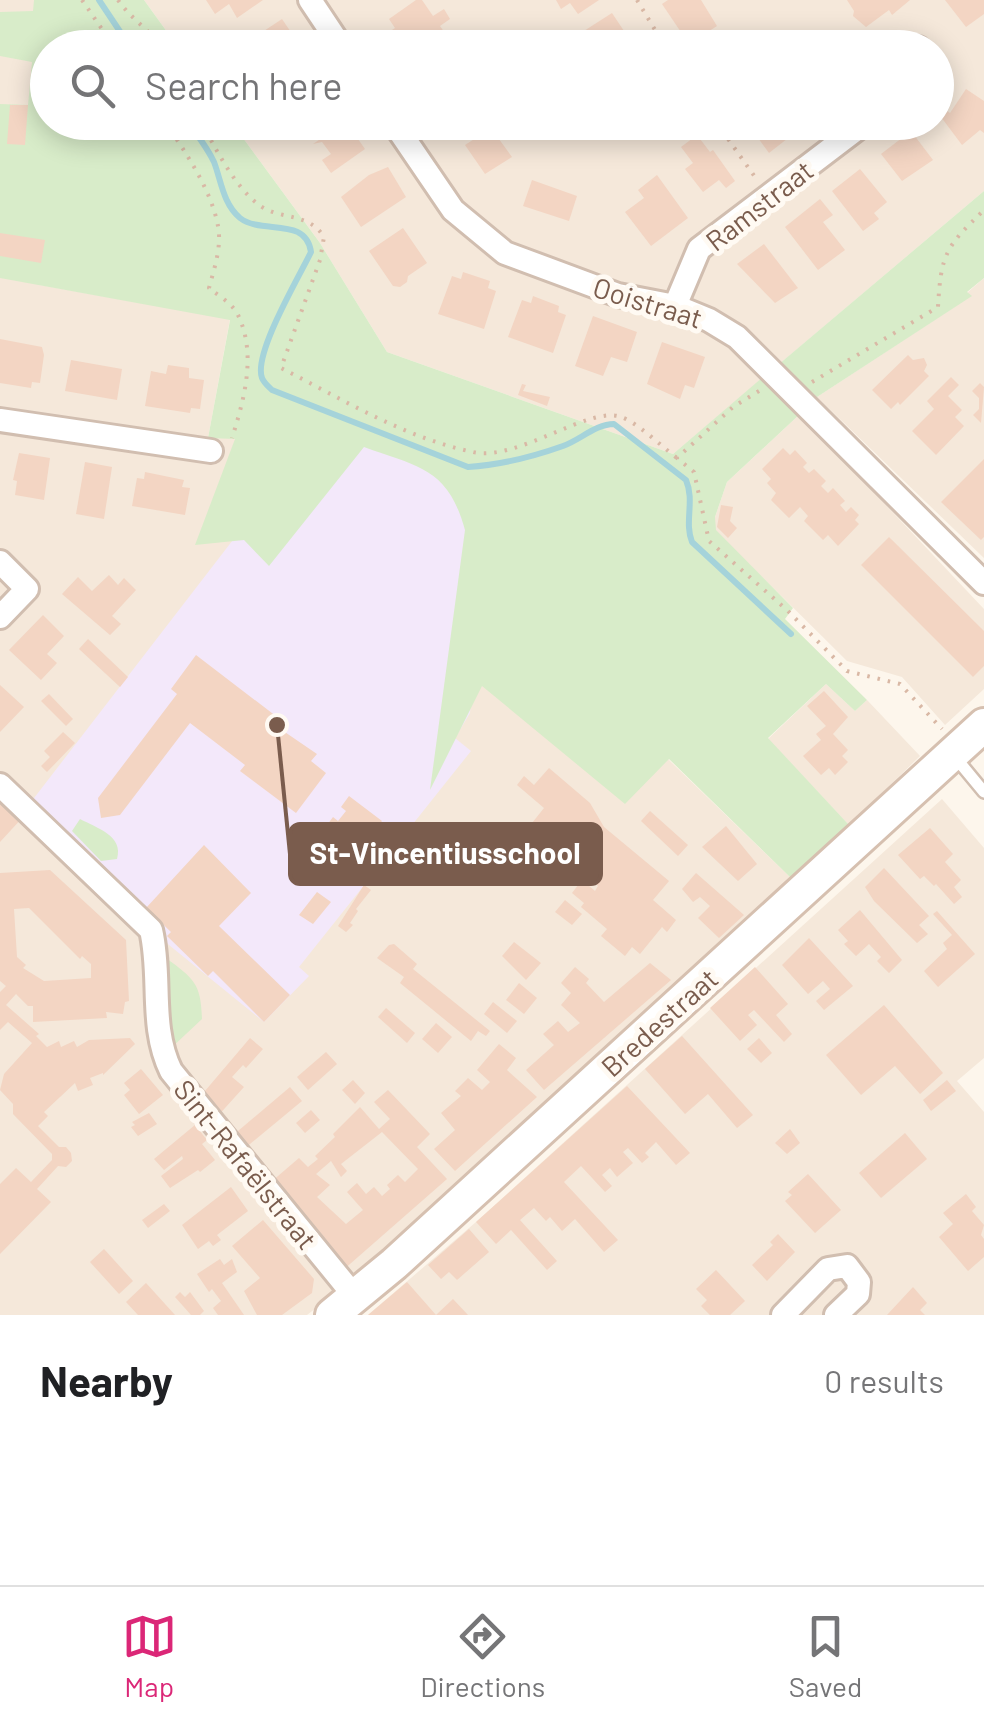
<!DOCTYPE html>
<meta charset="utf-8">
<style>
:root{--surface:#fff;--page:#f2f2f2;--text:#202124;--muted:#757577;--line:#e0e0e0;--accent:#db2777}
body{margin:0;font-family:Barlow,sans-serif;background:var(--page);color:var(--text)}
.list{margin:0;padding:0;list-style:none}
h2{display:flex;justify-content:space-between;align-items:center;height:130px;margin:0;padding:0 40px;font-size:42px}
h2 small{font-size:32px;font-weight:400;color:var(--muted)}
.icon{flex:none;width:55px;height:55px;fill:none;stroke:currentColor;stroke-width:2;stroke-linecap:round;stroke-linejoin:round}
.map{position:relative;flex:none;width:984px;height:1315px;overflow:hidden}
.search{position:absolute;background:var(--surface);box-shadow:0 5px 25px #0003;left:30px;right:30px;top:30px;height:110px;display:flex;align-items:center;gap:25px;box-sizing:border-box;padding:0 35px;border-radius:55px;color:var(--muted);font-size:38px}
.sheet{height:270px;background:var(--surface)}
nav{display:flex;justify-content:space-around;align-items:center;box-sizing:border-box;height:140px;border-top:2px solid var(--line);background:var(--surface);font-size:28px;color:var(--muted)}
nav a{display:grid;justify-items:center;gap:5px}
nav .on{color:var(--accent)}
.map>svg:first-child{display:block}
.residential{fill:#f5e8da}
.education{fill:#f3e8fa}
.green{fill:#d8ecc9}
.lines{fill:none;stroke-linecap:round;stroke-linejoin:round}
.stream{stroke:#a5d3da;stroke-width:6}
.building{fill:#f3d5c3;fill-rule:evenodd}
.lane-casing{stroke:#d1beb0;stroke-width:16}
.street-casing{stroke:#d1beb0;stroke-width:28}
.secondary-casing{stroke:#d6c0b0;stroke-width:38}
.path{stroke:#d9b8a5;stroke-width:4;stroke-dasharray:2.5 8;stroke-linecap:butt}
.lane{stroke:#fff;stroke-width:11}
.street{stroke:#fff;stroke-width:22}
.secondary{stroke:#fff;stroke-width:32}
.labels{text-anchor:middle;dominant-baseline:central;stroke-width:10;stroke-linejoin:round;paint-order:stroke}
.street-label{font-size:28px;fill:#7a5c4d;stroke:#fffaf3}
.leader{fill:none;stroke:#7a5c4d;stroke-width:4}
.callout-dot{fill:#7a5c4d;stroke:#fffaf3;stroke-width:4}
.callout{fill:#7a5c4d;stroke:#7a5c4d;stroke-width:4}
.callout-label{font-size:30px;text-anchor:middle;font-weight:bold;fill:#fff}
</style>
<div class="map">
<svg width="984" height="1315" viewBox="0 0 984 1315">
<rect width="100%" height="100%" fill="#fdf6ec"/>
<g class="residential">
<path d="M0,0H35L40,285L230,319L208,438H235L668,759L793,880L370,1266L307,1315H0Z"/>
<path d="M144,0H984V191L673,454L387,352L320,243L232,123L936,122V48L178,47Z"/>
<path d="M984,278V558L817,397L971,296L967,293Z"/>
<path d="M800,414L984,609V689L945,725L902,677L847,661L715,530V517L727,482Z"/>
<path d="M826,684L855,711L867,700L920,756L849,825L768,739Z"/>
<path d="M942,799L984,848V1058L957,1081L984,1112V1315H368L476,1222Z"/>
</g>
<path class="education" d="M326,419L468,476L476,633L470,713L455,738L471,751L299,967L309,976L264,1022L169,945L31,802Z"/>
<g class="green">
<path d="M34,0H144L178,47L48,48V122L232,123L320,243L387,352L673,454L763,377L800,414L727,482L715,517L716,530L793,608L785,619L867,700L855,711L826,684L768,738L849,825L793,880L669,759L625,804L482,686L430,790L465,530C448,468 419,467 364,447L269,566L244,540L195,545L235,439L208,438L230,320L0,278V104L28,105L32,62L0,56V12L33,11Z"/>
<path d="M984,191V278L967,292L972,296L817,397L778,365Z"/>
<path d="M80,819C97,828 124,836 117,859L101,861L72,831Z"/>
<path d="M166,958C194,979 201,983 202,1019L170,1049Z"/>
</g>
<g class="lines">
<g class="stream">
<path d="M99,0L131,48"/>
<path d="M188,122C197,135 207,147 214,162C221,180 223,204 240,218C262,235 306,216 311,252C299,277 253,354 262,378C264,383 268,386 272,390L468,467C500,465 532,457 563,446C580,440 596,424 614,424L686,480C695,501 684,522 692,542L791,634"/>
</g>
</g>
<g class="building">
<path d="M206,0H263L237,18L229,4L215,14Z"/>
<path d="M416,0H422L433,16L444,9L450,19L440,26L447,36L430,48H398L389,32L395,28L389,19Z"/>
<path d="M556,0H599L578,14L570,3L561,9Z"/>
<path d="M668,0H701L717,26L689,44L662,4Z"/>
<path d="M847,0H910L892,15L889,10L866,27L853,16L854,11Z"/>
<path d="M945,0H984V14L966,27Z"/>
<path d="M612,13L632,43L625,48H579L573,38Z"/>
<path d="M282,19L299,44L294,48H250L247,42Z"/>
<path d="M827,30L840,48H818L813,41Z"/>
<path d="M966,89L984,101V133L980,130L962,145L938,113L944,109L950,113Z"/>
<path d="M10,105H28L25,145L7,144Z"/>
<path d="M345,122H353L357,128L353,132L365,149L331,173L322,160L331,154L322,142L313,144Z"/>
<path d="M764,122H797L801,128L769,153L753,131Z"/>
<path d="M491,128L512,157L485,174L465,145Z"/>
<path d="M911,131L933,160L902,181L881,154Z"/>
<path d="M697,135L710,152L713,150L735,181L726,188L719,180L703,192L685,169L693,163L681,147Z"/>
<path d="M388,167L406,197L361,227L341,197L369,175Z"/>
<path d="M860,169L887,202L874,213L879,219L863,231L832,191Z"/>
<path d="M657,175L688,218L651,246L625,212L644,198L638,190Z"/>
<path d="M532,180L577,196L569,221L523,206Z"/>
<path d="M820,199L833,215L823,222L845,250L818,270L785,227Z"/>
<path d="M403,228L427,263L408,276L407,282L400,287L393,286L369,251Z"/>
<path d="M0,233L45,240L41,263L0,256Z"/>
<path d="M764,244L798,288L775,303L737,264Z"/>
<path d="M463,272L490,281L488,288L496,291L484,329L438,314L452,276L461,279Z"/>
<path d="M533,296L559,306L558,312L566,315L553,353L508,337L522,300L531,303Z"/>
<path d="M593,316L637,332L627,362L611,357L603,376L575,366Z"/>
<path d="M0,339L42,347L44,355L40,383L32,382L31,388L0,383Z"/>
<path d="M662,342L705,357L694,388L685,385L680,399L647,384Z"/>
<path d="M908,355L913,360L924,358L927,365L924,371L929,376L900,405L898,402L891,409L872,390Z"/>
<path d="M71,360L122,369L117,400L65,391Z"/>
<path d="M168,365L189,368V378L204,380L200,409L191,408L190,413L145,406L151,371L166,374Z"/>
<path d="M951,377L959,385L948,396L962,410L955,417L964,426L936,455L912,431L934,409L927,401Z"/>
<path d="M980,383L984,387L981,423L973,415L979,409V398L972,391Z"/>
<path d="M522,384L526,385L523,391L550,397L547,406L518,395Z"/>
<path d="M783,448L790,455L795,450L807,463L803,467L809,473L814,469L826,481L821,486L828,493L833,488L845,501L840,505L846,512L851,507L859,515L855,520L859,524L838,546L828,535L823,540L804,521L808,516L800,507L789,518L771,500L776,493L767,483L771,479L762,469Z"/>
<path d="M19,453L50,458L44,500L15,495L17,481L13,480Z"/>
<path d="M984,459V537L981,540L941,502Z"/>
<path d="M85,462L112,467L104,519L76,514Z"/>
<path d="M145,472L184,480L182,487L190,488L185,515L132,506L137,478L144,479Z"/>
<path d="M721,505L733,507L730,521L737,528L728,538L717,527Z"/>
<path d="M889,537L984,631V666L973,677L861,565Z"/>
<path d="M109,575L118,585L124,578L136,590L112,616L121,624L110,635L62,594L78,577L92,591Z"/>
<path d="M43,615L64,636L47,654L57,663L41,680L9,650Z"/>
<path d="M88,639L128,677L120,687L79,649Z"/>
<path d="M196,655L281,720L276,726L317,754L311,761L326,773L296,813L240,771L245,765L190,723L120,815L101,818L98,798L177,694L171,689Z"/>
<path d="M0,685L24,707L0,732Z"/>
<path d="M824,691L848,717L833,734L848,750L842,756L848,762L835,775L829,768L821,775L803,756L821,740L816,734L826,726L807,706Z"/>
<path d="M49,694L73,719L66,726L41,701Z"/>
<path d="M63,732L75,743L47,772L41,766L50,757L44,751Z"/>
<path d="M549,768L590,803L604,827L669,881L653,900L676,920L667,932L662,927L640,954L632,947L625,956L601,936L607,929L581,907L584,903L572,893L582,880L595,891L598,886L548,844L529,865L518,856L540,830L532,823L544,808L517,785L524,776L534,785Z"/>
<path d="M0,795L23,817L0,842Z"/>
<path d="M349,796L382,821L357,853L324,829L333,817L338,821L346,811L341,807Z"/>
<path d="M650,811L688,845L678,856L641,821Z"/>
<path d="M726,826L757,864L738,881L702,847Z"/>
<path d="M930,828L953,854L945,862L961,880L954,887L962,897L954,904L936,884L934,886L924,876L920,879L898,855Z"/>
<path d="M204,845L251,893L219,926L290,995L264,1022L213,971L208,976L167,936L171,932L146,908Z"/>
<path d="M884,868L929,916L919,925L928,934L917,943L874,901L865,887Z"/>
<path d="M50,870L126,940L129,1001L125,1002L123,1014L106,1012L107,1018L33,1022V1006H28L16,994L6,1005L39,1034L36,1036L47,1047L59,1041L61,1047L74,1041L77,1047L89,1040L130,1038L135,1044L103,1075V1073L90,1078L93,1085L78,1091L75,1083L44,1112L48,1116L38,1126L59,1147H66L71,1153L72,1161L66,1167L58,1166L37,1189L51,1202L0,1254V1184L16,1168L31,1182L52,1160V1154L13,1114V1104L0,1090L4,1074L32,1043L8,1022L0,1030V992L6,986L0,981V873ZM29,908L80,959L82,956L91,964V978L44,981L23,968L26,965L17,957L14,909Z"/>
<path d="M696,873L744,915L719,938L698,918L710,906L700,897L693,902L682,889Z"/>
<path d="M364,885L371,890L356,909L358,911L350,923L353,925L346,932L338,926Z"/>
<path d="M317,892L331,902L313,924L299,915Z"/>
<path d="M565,900L582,914L572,925L555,912Z"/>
<path d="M860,910L902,960L889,973L877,961L881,957L869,944L856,956L844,944L848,941L838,930Z"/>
<path d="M937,911L975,954L938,987L924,971L947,949L943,943L952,935L933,914Z"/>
<path d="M809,938L853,986L824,1010L816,1001L830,989L823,981L808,994L782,965Z"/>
<path d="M514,942L541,963L526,980L502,956Z"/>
<path d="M394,944L417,964L413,969L490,1031L486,1036L478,1031L471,1041L400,983L404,977L377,958L389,945Z"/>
<path d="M650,963L671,980L544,1090L526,1070L554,1045L543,1034L558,1021L568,1032L580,1023L561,1005L571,993L561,983L575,967L589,979L586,983L604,1002Z"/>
<path d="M755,967L788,1004L776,1015L792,1034L784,1042L754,1010L748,1015L757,1025L740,1041L710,1008Z"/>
<path d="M519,983L537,998L524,1014L506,1000Z"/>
<path d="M493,1002L517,1021L507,1033L484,1014Z"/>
<path d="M884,1005L943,1073L920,1094L895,1066L861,1095L826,1055Z"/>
<path d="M386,1008L415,1033L407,1043L378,1017Z"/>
<path d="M436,1023L452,1037L438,1053L422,1039Z"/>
<path d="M682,1036L753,1115L737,1128L708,1094L685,1114L645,1069Z"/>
<path d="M250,1038L263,1049L246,1068L243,1065L232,1077L244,1087L216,1118L199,1098Z"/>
<path d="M759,1038L772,1053L761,1063L747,1049Z"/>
<path d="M499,1044L516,1058L507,1070L537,1097L455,1171L434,1149L455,1130L441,1113L461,1096L455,1091L468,1078L482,1090L490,1082L477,1070Z"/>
<path d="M326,1052L337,1064L308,1090L297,1077Z"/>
<path d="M141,1069L163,1095L139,1114L124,1095L130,1090L124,1083Z"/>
<path d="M353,1080L365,1093L355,1104L342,1090Z"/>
<path d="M947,1080L956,1091L931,1111L923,1100Z"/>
<path d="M627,1086L690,1153L676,1165L656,1142L645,1153L649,1157L642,1163L628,1148L623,1152L633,1163L617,1177L610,1168L602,1175L612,1186L605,1192L581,1166L564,1182L618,1240L604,1252L575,1219L562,1231L550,1217L546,1221L534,1208L520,1220L557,1261L547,1270L511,1230L496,1244L476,1222Z"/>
<path d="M290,1087L302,1101L244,1149L232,1136Z"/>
<path d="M388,1090L430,1134L417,1147L447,1179L342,1271L271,1182L299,1158L308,1167L318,1159L315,1156L335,1137L333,1134L360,1107L379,1129L390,1119L374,1102ZM382,1132L418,1169L405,1182L398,1175L387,1185L390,1189L382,1196L374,1187L366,1194L357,1183L347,1192L363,1210L346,1224L317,1197L330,1185L316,1174L331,1161L341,1177L347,1171L341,1164Z"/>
<path d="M311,1110L320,1120L305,1133L296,1123Z"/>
<path d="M149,1113L157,1124L138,1136L131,1127L135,1125L132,1122Z"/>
<path d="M195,1125L207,1140L202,1144L215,1160L200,1172L198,1170L170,1188L161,1176L183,1159L182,1156L164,1170L154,1159Z"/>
<path d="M790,1129L800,1143L787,1154L775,1143Z"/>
<path d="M905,1133L927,1159L881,1198L859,1173Z"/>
<path d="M808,1174L841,1210L815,1233L785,1201L792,1195L788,1192Z"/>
<path d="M231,1187L248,1211L217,1235L221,1240L213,1246L209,1241L198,1249L182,1225Z"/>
<path d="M966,1194L976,1207L972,1211L984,1225L981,1235L984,1239V1257L968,1271L939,1237L953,1224L943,1213Z"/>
<path d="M164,1204L170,1211L148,1228L142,1220Z"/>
<path d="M263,1220L314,1279L312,1293L282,1315H257L244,1291L260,1278L232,1246Z"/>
<path d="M469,1229L489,1252L457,1280L449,1272L441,1279L428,1265Z"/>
<path d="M778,1234L795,1252L767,1281L752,1265L773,1245L770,1242Z"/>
<path d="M104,1249L133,1281L119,1294L90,1262Z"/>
<path d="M220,1259L224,1265L232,1259L237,1272L222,1283L244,1315H218L213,1308L221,1301L212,1289L209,1292L197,1274Z"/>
<path d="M716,1270L745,1301L730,1315H710L701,1306L707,1300L696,1289Z"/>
<path d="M407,1282L436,1315L453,1299L468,1315H368Z"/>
<path d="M146,1283L175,1315H138L126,1302Z"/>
<path d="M913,1287L927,1303L920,1310L925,1315H887Z"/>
<path d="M180,1292L185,1297L190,1292L204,1311L200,1315H191L175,1297Z"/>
</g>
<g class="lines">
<defs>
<path id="lane" d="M955,757L984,792"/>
<g id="street">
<path d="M310,0L342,48"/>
<path d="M913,48H918"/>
<path d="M393,122L453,210L505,253L618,295L675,306L709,320L737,337L984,583"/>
<path d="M675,306L699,249L866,122"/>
<path d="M0,420L211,451"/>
<path d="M0,562L27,589L0,617"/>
<path d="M0,785L151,930C162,977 149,1026 171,1071L356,1298"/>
<path d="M783,1315L828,1269L847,1266L859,1282L858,1294L836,1315"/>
</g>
<path id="secondary" d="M332,1315L394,1264L984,725"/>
</defs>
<use href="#lane" class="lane-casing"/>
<use href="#street" class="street-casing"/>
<use href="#secondary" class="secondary-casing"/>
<g class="path">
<path d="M82,0L115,48"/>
<path d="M118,0C131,19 150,30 162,48"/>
<path d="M637,0L666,48"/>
<path d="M165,122C186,153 211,189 218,226C222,247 214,269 209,288C219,296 233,304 238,315C257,354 244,400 232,438"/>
<path d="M201,122C216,149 236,190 262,207C284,220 309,213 324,237L320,260L281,368C342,399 405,438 473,452C517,462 590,405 621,417C637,422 662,447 677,458"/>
<path d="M716,122L755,177"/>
<path d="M812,382L938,307C941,253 946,247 984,210"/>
<path d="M759,391L733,407L677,458L694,472L709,541L788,611L847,671L900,684L942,729"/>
</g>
<use href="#lane" class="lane"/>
<use href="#street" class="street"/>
<use href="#secondary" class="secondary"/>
</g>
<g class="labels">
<g class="street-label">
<text transform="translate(759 205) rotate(-38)">Ramstraat</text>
<text transform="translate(648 302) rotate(17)">Ooistraat</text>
<text transform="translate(659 1022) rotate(-42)">Bredestraat</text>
<text transform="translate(246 1164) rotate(51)">Sint-Rafaëlstraat</text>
</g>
</g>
<path class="leader" d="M277 725L290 854"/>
<circle class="callout-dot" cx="277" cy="725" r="10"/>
<rect class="callout" x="290" y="824" width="311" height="60" rx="10"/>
<g class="callout-label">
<text x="445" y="864">St-Vincentiusschool</text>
</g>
</svg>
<div class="search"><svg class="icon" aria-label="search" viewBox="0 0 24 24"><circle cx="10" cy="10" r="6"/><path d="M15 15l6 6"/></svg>Search here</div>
</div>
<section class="sheet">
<h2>Nearby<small>0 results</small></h2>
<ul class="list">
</ul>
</section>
<nav>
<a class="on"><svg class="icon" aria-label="map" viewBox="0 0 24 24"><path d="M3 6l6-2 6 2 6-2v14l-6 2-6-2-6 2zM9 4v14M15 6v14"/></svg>Map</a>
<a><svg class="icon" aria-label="directions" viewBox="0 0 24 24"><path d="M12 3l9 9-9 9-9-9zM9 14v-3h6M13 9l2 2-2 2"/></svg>Directions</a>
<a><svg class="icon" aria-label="saved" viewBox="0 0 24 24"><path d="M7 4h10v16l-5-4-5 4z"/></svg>Saved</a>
</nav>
